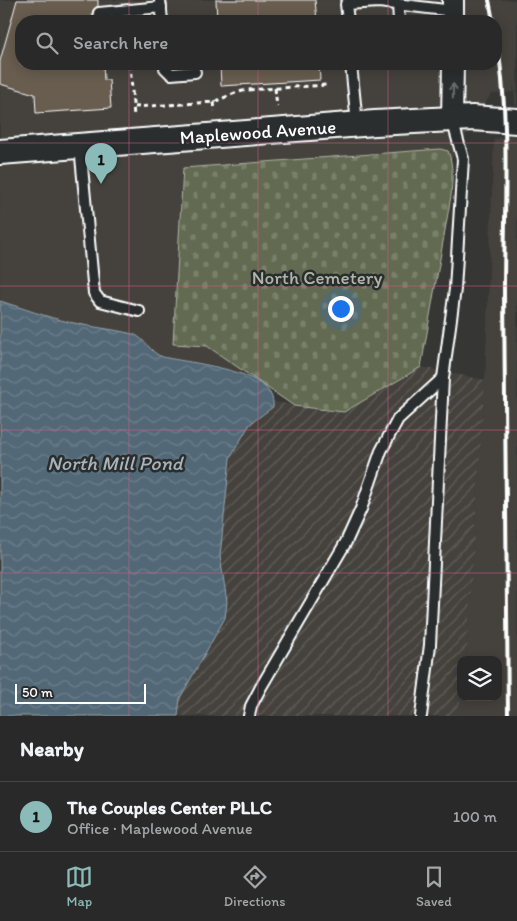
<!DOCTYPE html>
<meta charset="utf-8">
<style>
:root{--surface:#282928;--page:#303130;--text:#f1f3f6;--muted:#a5a6a8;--line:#444545;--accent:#8bbbb9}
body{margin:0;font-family:Itim,sans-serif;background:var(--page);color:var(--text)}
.controls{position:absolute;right:15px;bottom:15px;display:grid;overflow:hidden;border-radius:10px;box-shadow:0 2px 12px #0003}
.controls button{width:45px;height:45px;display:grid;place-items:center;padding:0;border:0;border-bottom:1px solid var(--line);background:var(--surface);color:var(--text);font:25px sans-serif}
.scale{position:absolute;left:15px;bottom:12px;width:131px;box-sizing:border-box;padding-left:5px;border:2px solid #fff;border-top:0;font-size:14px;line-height:18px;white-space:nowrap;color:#fff;-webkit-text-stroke:4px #2a2d2e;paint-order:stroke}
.you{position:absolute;left:340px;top:308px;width:18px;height:18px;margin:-12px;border:4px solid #fff;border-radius:50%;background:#1a73e8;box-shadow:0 0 0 8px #1a73e833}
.badge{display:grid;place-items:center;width:32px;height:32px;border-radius:50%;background:var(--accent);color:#111;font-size:16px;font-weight:700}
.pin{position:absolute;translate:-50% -41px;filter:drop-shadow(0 1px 2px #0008)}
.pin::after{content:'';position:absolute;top:26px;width:18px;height:15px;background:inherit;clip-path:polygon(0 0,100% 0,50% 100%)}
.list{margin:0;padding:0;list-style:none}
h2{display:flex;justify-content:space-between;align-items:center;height:65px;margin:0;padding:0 20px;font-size:21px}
h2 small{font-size:16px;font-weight:400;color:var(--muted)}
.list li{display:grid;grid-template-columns:32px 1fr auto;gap:15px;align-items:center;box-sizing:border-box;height:70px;padding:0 20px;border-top:1px solid var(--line)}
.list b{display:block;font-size:19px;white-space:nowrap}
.list p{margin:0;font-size:16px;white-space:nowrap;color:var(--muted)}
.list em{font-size:16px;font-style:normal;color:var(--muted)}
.icon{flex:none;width:28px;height:28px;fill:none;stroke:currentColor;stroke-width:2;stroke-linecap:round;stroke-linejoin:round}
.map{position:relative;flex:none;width:517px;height:716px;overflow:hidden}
.search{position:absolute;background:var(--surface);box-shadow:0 2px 12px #0003;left:15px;right:15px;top:15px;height:55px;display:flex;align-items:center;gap:12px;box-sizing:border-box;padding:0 18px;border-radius:20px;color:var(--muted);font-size:19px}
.sheet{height:135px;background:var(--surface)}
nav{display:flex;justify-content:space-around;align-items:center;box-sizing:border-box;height:70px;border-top:1px solid var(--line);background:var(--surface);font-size:14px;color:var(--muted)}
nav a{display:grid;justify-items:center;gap:2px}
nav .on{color:var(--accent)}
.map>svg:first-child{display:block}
.built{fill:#45423d;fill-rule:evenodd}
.industrial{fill:url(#industrial-furrows)}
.cemetery{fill:url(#cemetery-stones);stroke:#b0b5a8}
.water{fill:url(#water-waves);stroke:#97a4ad}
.building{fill:#685d4f;stroke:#fff}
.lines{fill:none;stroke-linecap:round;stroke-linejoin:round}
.service-casing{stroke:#fff;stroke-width:14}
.minor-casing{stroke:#fff;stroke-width:24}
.tertiary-casing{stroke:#fff;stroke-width:28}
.path{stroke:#fff;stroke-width:3;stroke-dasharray:5 4;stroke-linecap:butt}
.service{stroke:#2a2d2e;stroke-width:10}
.minor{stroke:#2a2d2e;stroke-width:20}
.tertiary{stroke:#2a2d2e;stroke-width:24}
.rail{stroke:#fff;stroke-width:4}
.oneway{stroke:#6a6c6d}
.grid{fill:none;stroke:#d45d8c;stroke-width:1;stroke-opacity:0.55}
.labels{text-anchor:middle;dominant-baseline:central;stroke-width:5;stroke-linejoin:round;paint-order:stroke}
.street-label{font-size:19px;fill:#fff;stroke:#2a2d2e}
.park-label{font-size:19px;fill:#b0b5a8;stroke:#2a2d2e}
.water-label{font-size:20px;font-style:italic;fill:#a8b4ba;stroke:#2a2d2e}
</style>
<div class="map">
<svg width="517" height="716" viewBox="0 0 517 716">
<defs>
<pattern id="industrial-furrows" width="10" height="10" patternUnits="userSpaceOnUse" patternTransform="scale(1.25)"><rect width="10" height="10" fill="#45423d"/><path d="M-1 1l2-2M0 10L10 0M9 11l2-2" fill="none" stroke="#615e5a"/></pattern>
<pattern id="cemetery-stones" width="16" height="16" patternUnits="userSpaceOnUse" patternTransform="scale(1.25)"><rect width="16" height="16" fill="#626b51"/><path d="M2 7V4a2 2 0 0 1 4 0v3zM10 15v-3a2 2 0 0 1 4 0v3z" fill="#7a816b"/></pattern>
<pattern id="water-waves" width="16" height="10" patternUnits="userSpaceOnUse" patternTransform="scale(1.25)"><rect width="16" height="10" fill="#526876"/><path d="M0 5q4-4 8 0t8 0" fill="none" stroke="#6c7f8b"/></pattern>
</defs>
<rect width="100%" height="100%" fill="#363735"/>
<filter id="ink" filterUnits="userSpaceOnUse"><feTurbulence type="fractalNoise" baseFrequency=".02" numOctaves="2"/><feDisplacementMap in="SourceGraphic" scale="10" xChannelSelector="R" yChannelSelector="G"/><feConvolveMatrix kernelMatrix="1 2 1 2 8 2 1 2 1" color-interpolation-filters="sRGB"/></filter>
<g filter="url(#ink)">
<path class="built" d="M0,0H517V716H458L461,695V697H498V660H466L485,380L494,139L517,135L514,83L513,92L491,94L451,160L453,172L451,196L421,367L294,406L249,378L225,369L214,365L160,357L135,335L67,322L0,301ZM21,21H496V64H21Z"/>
<path class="industrial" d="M421,367L485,380L467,647L466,660H461V695L458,716H178L180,698L225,618L227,602L220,556L230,458L250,424L268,412L273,407L274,402L344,412Z"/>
<path class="cemetery" d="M440,149L448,151C454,166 452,181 451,196L421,367L344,412L294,406L207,346L173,344L183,168Z"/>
<path class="water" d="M0,301C23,308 46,317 69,322C90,327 113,329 133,334C145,338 151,354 163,357C186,363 278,369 273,407L250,424L230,458L220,556L227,602L225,618L180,698L178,716H0Z"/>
<g class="building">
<path d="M17,0H98V6L93,10L92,14L100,21H21V64H103L104,80H109L111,108L36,113L35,94L0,84V61Z"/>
<path d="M216,0H315L317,21H217Z"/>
<path d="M220,64H319L320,80L221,86Z"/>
</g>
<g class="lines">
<defs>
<g id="service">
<path d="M160,0L162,21"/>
<path d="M398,4L399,21"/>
<path d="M99,13L161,7"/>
<path d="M348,21L346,4L379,2L453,11"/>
<path d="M165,64V68L171,74L195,72"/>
<path d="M351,64L357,124"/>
<path d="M80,146L94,293L100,301L139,311"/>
<path d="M249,716L251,706L261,687L346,542L361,509L381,451L398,419L443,378"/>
<path d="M421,716L430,645L443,378L455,289L463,159L452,119"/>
</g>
<g id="minor">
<path d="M453,0V21"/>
<path d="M452,119L453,64"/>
</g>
<path id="tertiary" d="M0,152L375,123L472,118L517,121"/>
</defs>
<use href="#service" class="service-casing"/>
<use href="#minor" class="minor-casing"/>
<use href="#tertiary" class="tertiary-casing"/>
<g class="path">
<path d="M130,64L134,117"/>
<path d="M275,88L277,107"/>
<path d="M214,102L215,111"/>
<path d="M134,107L214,102L235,93L247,90L327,85"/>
</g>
<use href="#service" class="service"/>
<use href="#minor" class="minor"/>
<use href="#tertiary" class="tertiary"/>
<g class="rail">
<path d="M489,0L493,21"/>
<path d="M496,34C511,120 504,207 504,294C505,434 507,575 508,716"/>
</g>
</g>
<defs><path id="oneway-shaft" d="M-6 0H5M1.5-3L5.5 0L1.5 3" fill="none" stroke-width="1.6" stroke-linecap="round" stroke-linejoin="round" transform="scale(1.25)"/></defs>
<use class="oneway" href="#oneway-shaft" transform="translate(453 91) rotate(-89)"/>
</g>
<path class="grid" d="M129,0V21M258,0V21M388,0V21M129,64V716M258,64V716M388,64V716M0,143H517M0,286H517M0,430H517M0,573H517"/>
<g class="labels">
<g class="street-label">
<text transform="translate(258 132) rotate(-4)">Maplewood Avenue</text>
</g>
<g class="park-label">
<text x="317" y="277">North Cemetery</text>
</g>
<g class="water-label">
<text x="115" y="463">North Mill Pond</text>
</g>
</g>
</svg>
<div class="controls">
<button><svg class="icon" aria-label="layers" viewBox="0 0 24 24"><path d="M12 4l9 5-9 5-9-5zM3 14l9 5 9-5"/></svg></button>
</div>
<div class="scale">50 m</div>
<div class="you"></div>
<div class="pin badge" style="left:101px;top:184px">1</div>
<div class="search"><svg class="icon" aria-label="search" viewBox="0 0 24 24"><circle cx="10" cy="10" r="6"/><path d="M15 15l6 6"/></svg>Search here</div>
</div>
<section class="sheet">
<h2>Nearby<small></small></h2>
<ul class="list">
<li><span class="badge">1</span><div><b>The Couples Center PLLC</b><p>Office · Maplewood Avenue</p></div><em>100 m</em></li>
</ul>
</section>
<nav>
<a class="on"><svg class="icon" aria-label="map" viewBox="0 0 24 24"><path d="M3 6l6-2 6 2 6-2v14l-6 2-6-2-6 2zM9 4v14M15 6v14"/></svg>Map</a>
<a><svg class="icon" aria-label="directions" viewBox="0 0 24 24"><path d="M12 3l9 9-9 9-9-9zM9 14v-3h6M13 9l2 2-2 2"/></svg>Directions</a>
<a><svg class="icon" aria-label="saved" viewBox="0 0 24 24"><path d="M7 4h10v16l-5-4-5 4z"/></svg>Saved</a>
</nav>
